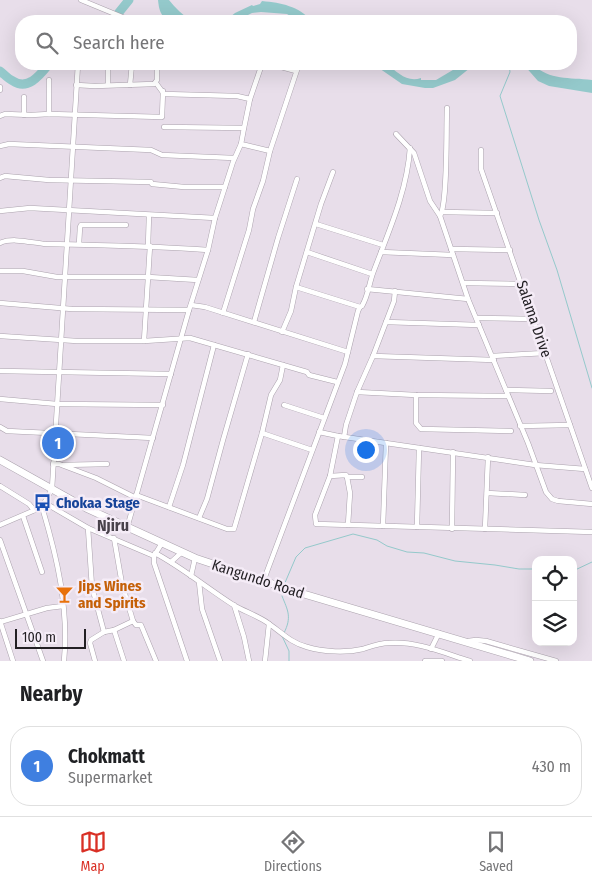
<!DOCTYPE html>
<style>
:root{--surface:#fff;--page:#f6f6f6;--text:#202124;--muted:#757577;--line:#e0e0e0;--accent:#d93025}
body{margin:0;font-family:"Fira Sans Condensed",sans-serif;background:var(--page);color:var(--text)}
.controls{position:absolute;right:15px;bottom:15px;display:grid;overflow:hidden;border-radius:10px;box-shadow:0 5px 20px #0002}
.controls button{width:45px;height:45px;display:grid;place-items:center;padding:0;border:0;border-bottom:1px solid var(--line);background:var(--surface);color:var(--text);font:25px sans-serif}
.scale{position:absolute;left:15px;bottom:12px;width:71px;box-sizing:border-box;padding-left:5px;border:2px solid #221f23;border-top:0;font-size:14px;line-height:18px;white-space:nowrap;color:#221f23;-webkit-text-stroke:4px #f5ecf7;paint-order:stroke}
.you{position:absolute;left:365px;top:449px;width:18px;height:18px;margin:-12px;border:4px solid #fff;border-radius:50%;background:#1a73e8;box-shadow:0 0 0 8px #1a73e833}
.badge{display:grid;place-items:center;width:32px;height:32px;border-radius:50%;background:var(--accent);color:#fff;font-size:16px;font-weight:700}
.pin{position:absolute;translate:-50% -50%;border:2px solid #fff;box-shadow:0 1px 5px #0006}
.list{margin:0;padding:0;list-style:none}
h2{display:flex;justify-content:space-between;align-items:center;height:65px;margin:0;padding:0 20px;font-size:21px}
h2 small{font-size:16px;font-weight:400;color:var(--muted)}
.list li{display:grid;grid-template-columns:32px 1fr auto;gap:15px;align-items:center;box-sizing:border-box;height:80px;margin:0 10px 10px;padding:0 10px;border:1px solid var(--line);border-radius:20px}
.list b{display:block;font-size:19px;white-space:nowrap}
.list p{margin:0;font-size:16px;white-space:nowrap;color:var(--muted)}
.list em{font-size:16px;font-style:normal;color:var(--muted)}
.icon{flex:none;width:28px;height:28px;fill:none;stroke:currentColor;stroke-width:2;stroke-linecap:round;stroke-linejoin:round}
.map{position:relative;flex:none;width:592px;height:661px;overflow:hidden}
.search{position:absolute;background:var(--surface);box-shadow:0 5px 20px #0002;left:15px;right:15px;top:15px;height:55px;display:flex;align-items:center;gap:12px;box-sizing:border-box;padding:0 18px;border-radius:20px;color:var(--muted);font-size:19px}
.sheet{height:155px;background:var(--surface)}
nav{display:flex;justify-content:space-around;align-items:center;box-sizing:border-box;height:70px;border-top:1px solid var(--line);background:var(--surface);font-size:14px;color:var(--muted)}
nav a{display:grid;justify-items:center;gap:2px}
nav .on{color:var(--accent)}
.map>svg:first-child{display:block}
.water{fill:#94c9cb}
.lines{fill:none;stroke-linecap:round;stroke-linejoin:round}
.stream{stroke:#94c9cb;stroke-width:1}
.river{stroke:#94c9cb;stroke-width:9}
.minor-casing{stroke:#aba2ad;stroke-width:5.5}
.trunk-casing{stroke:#aba2ad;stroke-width:8}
.minor{stroke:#fff;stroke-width:4.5}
.trunk{stroke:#fff;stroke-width:7}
.labels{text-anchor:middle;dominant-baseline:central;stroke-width:5;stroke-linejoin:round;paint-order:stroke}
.street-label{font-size:15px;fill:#221f23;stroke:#f5ecf7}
.transit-label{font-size:15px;font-weight:bold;fill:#164399;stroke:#f5ecf7;text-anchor:start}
.food-label{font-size:15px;font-weight:bold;fill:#c56008;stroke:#f5ecf7;text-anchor:start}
.neighbourhood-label{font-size:16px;font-weight:bold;fill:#48414a;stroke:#f5ecf7}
</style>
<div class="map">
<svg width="592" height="661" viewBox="0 0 592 661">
<rect width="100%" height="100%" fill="#e8deea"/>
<g class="water">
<path d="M158,0H169C175,8 183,15 191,21H169C160,16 159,9 158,0Z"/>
<path d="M262,1C282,3 298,6 312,21H298L287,14L261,12L252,13L236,21H225L235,13L252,5L253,6L260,4Z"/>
<path d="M373,64H387C397,72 407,83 421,78V80H436L463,64H475L455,80L433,88H425L402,84Z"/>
<path d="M523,64H532C551,81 568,77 592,80V93L549,86L538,81Z"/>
</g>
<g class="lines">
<g class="stream">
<path d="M509,64L510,72L500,96L539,220L557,270L592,388"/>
<path d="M573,571L592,562"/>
<path d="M284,585L296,557L305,548L353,534L377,540L387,546L407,552L424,553L455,561L495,565L519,569H536"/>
<path d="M282,596C288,611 292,617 284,633"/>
<path d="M282,636L289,651V661"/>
</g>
<g class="river">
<path d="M112,21L129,0"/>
<path d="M0,71C4,74 8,79 13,81C28,91 40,75 49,64"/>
</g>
<defs>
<g id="minor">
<path d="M81,0L132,21"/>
<path d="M173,64L191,66L251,64"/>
<path d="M270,64L296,71"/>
<path d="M49,80V114"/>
<path d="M156,83L164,94L237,96L250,99L262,64"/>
<path d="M76,85L95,86L154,84L157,80V64"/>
<path d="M108,85V64"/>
<path d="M130,85L132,64"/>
<path d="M0,90V87"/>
<path d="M24,97V115"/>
<path d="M447,108C446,127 448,203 440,216L468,299"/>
<path d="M0,116L5,114L31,115L49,114L162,117L163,91"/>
<path d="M164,127L244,128L241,144L270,151"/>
<path d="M244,128L250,99"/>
<path d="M396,134L414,153L430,201L440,216"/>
<path d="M0,146L9,144L151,150L162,155L234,158"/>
<path d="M481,150V169L592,488"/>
<path d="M0,178L5,176L49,180L151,182L152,184L184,187H225"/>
<path d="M0,211L30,208L215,218"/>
<path d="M442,212L497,213"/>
<path d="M316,224L383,245"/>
<path d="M0,243C13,237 32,243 46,244C100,245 154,246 208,250"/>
<path d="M79,244L80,227L81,225H126"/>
<path d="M148,246L149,215"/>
<path d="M451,249L510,250"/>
<path d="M307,252L372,274"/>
<path d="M381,252L453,255"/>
<path d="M0,271H23L57,277H148L198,280"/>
<path d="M464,283L521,284"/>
<path d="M296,287L360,307"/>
<path d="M367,289L468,299L528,443L546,492L552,499L558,501L592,504"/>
<path d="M0,303L72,309L189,310"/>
<path d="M191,305L205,307L348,352"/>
<path d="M223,313L249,230L253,209L263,181L270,151L299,64"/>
<path d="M477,318L533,319"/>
<path d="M254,322L278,238L297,179"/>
<path d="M386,322L479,325"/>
<path d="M282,332L291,311L296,287L321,204L333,172"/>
<path d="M0,336L77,341H144L190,338L307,372L309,375L337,382"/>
<path d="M144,341L150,246"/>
<path d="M373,356L494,360"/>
<path d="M492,356L545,353"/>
<path d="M0,371L171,374"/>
<path d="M506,390L551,391"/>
<path d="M357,392L416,395L508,396"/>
<path d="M416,395V423L421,429L511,431"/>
<path d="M0,399L57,404L163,405"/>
<path d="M284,405L324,418"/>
<path d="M520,426L570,425"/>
<path d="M0,427L7,431L153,438"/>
<path d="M319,432L338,436L535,465L585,469"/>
<path d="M262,433L312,450"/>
<path d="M338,436L330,476L315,515L316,524L592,532"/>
<path d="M344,437L346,425L357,392L373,356L394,301L395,291"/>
<path d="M53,464H59L96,478L136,498"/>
<path d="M63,465L107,464"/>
<path d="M330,476L346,475L347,477L350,493L348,525"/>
<path d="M347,477H362"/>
<path d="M0,486L29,504L34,510"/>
<path d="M487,493L525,495"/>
<path d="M136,495L227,529H234L262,433L271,395L280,380L283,365"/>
<path d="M45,503L88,528L154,556"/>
<path d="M169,507L183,465L214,345"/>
<path d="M23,516L42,572"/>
<path d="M199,518L207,499L223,440L248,354"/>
<path d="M0,525L42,507"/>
<path d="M383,526L386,443"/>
<path d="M417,527L419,448"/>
<path d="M88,528L92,587L104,632"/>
<path d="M127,528L189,310L208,250L215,218L233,162L241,144"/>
<path d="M452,529L453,452"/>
<path d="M485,529L488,457"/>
<path d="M114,538L122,584L133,621L136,625H141L156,661"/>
<path d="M0,540L43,661"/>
<path d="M162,543L154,556V563L187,661"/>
<path d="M155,553C183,568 208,589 235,606C246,612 258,616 268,623C281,632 291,643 307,647C324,652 346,653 363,649C372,646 380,643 389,643C417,641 444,653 470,661"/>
<path d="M171,562L182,552"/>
<path d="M191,576L195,558"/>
<path d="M199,582L202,609L220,661"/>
<path d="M263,582L345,364L358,311L360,307L362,306C368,296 369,284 373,273C388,233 407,192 410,148"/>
<path d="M234,605L244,637L249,661"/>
<path d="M0,621L13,661"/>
<path d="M0,622L47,608L63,606"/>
<path d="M114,630L133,621"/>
<path d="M468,641L476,640L486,641L556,661"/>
<path d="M431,649L439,633"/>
<path d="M64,661C69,608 57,557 42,507L52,489L78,64"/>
<path d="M95,661L90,643L91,640L104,632L114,630L124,661"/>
<path d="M265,661L269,624"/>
<path d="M425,661H442"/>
</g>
<path id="trunk" d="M0,460L86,508L195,558L297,592L530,661"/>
</defs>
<use href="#minor" class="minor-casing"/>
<use href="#trunk" class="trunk-casing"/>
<use href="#minor" class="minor"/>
<use href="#trunk" class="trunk"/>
</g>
<defs>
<symbol id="bus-bare" viewBox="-9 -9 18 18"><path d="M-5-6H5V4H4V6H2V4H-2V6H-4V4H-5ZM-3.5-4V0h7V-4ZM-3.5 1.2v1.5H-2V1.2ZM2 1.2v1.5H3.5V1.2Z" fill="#1a4fb4" stroke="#f5ecf7" stroke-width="2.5" paint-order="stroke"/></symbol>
<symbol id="bar-bare" viewBox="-9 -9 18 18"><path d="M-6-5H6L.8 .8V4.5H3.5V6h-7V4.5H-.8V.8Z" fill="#e8710a" stroke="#f5ecf7" stroke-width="2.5" paint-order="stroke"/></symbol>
</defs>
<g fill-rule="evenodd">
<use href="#bus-bare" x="30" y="490" width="25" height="25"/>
<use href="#bar-bare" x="52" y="582" width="25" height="25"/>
</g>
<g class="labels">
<g class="street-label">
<text transform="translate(534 319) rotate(71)">Salama Drive</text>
<text transform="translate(258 579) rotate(18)">Kangundo Road</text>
</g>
<g class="transit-label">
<text x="56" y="503">Chokaa Stage</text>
</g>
<g class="food-label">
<text x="78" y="586">Jips Wines<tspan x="78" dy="17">and Spirits</tspan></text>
</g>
<g class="neighbourhood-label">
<text x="113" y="525">Njiru</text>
</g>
</g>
</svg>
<div class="controls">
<button><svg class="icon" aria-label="locate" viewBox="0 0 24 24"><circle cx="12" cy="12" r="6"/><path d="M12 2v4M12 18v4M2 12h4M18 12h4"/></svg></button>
<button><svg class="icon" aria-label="layers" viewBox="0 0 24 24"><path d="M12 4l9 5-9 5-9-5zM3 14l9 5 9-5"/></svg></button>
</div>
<div class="scale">100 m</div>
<div class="you"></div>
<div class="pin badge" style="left:58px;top:443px;background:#3f7fe0">1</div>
<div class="search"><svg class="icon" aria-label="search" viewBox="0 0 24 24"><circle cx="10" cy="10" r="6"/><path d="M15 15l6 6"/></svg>Search here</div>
</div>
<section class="sheet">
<h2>Nearby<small></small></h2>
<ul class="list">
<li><span class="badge" style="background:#3f7fe0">1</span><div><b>Chokmatt</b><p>Supermarket</p></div><em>430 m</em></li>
</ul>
</section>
<nav>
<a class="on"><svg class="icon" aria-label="map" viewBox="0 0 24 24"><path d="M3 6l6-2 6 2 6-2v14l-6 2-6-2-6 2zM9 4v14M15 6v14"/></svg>Map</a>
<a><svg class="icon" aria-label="directions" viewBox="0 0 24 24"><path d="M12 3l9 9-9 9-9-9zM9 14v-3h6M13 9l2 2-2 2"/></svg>Directions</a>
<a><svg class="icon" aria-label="saved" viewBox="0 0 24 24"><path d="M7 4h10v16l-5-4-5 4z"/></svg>Saved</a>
</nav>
